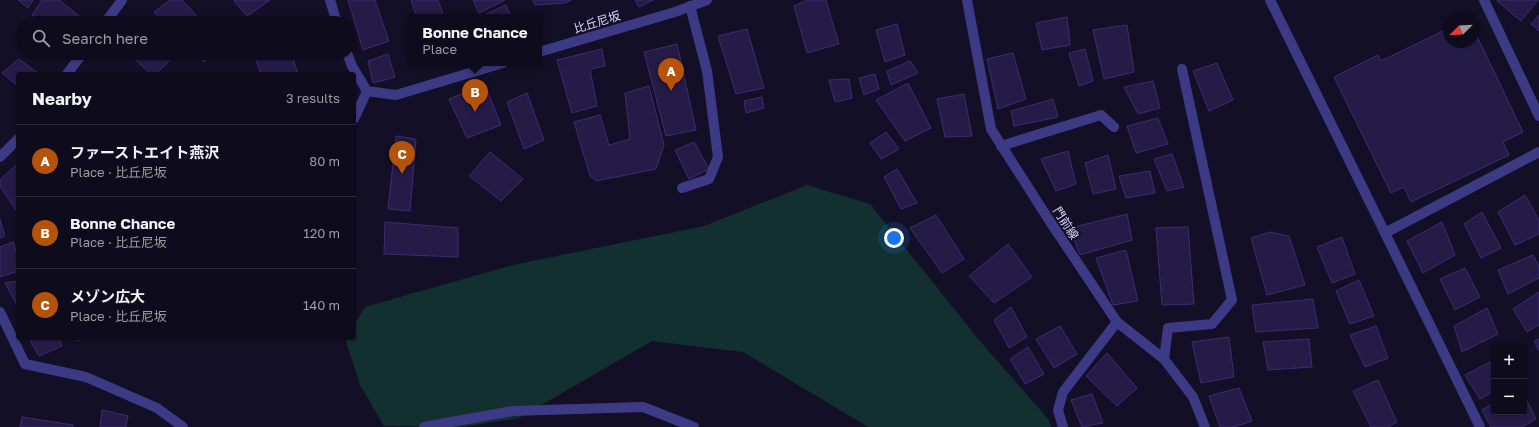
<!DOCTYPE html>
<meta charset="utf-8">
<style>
:root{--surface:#0e0b1c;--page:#171425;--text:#f1f3f6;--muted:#9b9ba3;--line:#2e2b3b;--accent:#b45309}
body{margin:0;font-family:"Golos Text","Noto Sans JP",sans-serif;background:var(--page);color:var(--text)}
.controls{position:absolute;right:12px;bottom:12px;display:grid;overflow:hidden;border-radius:4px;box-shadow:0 1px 3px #0004}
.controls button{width:36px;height:36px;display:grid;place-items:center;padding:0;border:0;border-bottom:1px solid var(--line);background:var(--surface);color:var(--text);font:20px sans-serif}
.compass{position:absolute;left:1443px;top:12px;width:36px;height:36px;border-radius:50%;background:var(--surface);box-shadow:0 1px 3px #0004;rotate:246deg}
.you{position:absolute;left:894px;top:238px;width:14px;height:14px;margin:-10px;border:3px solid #fff;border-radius:50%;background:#1a73e8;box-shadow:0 0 0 6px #1a73e833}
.badge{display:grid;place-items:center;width:26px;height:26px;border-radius:50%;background:var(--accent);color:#fff;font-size:13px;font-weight:700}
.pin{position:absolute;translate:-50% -33px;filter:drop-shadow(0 1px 2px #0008)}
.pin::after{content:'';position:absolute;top:21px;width:14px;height:12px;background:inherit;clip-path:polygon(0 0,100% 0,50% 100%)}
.popup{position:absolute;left:408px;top:14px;width:134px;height:52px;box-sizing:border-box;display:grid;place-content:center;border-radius:4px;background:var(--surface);filter:drop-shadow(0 1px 3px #0005);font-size:13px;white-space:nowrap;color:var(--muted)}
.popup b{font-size:15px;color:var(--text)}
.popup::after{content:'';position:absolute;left:50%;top:100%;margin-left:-8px;border:8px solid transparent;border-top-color:var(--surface)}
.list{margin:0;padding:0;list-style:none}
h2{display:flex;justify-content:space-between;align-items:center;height:52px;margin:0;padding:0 16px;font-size:17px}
h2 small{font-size:13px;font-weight:400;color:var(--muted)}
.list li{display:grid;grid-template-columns:26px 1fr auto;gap:12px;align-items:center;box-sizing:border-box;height:72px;padding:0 16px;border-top:1px solid var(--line)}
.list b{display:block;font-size:15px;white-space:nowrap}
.list p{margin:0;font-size:13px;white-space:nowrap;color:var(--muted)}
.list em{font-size:13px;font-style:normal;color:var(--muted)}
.icon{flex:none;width:22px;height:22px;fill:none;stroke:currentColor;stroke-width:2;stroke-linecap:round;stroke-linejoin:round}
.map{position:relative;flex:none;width:1539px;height:427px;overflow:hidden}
.search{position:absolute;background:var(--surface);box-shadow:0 1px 3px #0004;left:16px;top:16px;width:340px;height:44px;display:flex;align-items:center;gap:10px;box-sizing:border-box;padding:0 14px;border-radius:22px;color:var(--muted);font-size:15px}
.panel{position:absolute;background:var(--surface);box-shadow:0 1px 3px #0004;left:16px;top:72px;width:340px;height:268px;border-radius:4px}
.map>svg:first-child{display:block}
.green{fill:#12302f}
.building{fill:#241b47;stroke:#3b2d73}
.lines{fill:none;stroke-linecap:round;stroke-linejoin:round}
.service{stroke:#3d3a85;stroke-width:10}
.minor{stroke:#3d3a85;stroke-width:10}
.labels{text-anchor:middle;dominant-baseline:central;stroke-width:4;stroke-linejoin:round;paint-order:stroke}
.street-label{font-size:12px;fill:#d9d4ff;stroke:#130f26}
</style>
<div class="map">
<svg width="1539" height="427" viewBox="0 0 1539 427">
<rect width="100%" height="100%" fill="#130f26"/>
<path class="green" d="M807,185L870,204L979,340L1049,420L1051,427H868L743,352L652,341L519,418L462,427L384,426L360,385L345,339L346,338H354V326L365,307L513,265L704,226Z"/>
<g class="building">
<path d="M18,0H33L28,8Z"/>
<path d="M42,0H59L79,16L74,23H47L32,15Z"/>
<path d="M170,0H182L203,23H165L154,12Z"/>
<path d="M235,0H270L247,16L234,1Z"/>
<path d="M348,0H375L389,41L363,50Z"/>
<path d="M412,0H438L444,17H417L411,1Z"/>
<path d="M473,0H505L479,13Z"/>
<path d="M533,0H571L565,3L535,5Z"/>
<path d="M635,0H653L639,7Z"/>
<path d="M807,0H826L839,44L807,53L794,6Z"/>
<path d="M1498,0H1538L1521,21L1497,1Z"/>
<path d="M506,5L511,17H480Z"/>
<path d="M1539,15V31L1531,24Z"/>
<path d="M278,17L280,23H269Z"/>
<path d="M1067,17L1070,45L1042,50L1036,23Z"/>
<path d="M897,24L905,55L885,62L876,30Z"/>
<path d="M1127,25L1134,72L1104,79L1093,30Z"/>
<path d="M1449,28V42H1473V28L1523,132L1503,142L1509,155L1411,202L1404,187L1391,193L1334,77L1378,55L1381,61Z"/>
<path d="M747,29L764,88L736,94L718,36Z"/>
<path d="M677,44L696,130L666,136L644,52Z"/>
<path d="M602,49L605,66L590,69L597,106L572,113L557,60Z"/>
<path d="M1085,49L1093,81L1079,86L1069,53Z"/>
<path d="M128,53H166L172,58L156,74H151Z"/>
<path d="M196,53H212L204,62Z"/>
<path d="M264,53H291L298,74H261L256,60L264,54Z"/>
<path d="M1013,53L1026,99L998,109L987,59Z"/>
<path d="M388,54L395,77L373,83L368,61Z"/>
<path d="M19,59L39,74H18V86L2,73Z"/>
<path d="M910,61L918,73L891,85L887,71Z"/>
<path d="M1217,63L1233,100L1209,111L1193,71Z"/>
<path d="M875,74L879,89L864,95L859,78Z"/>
<path d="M849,79L852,98L835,102L829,80Z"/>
<path d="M1153,81L1160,108L1138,114L1124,87Z"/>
<path d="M908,83L931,128L905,141L876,100Z"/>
<path d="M485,85L501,125L467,138L449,99Z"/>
<path d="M649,86L664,145L656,169L596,181L590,176L574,122L600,115L609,145L630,139L625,93Z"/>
<path d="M527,93L544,140L524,149L507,102Z"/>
<path d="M964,94L972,136L945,137L937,99Z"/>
<path d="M762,97L764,108L746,113L744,101Z"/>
<path d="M1053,99L1058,117L1014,126L1011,111Z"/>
<path d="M1158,118L1168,144L1136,153L1127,126Z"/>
<path d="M886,132L899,149L881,159L870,143Z"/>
<path d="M396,136L416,139L410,211L388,209Z"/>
<path d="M694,142L709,169L689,179L675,150Z"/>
<path d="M1068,151L1076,184L1056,191L1041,159Z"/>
<path d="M490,152L523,179L501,201L469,176Z"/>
<path d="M1172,154L1184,187L1167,191L1154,159Z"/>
<path d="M1108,155L1116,189L1093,194L1085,163Z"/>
<path d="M17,164L18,208L16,210L0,186V180Z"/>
<path d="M897,169L917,203L901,209L884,177Z"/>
<path d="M1150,171L1155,193L1126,198L1119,176Z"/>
<path d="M1525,195L1539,220V234L1515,245L1498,212Z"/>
<path d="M1482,212L1501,248L1481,258L1464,224Z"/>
<path d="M1127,214L1132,240L1080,255L1070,228Z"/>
<path d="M936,215L964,259L942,273L910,228Z"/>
<path d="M0,219L5,236L0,238Z"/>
<path d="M385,222L458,228V257L384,254Z"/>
<path d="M1442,222L1455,255L1423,273L1407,241Z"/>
<path d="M1188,227L1194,304L1162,305L1156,228Z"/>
<path d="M1270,232L1289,236L1305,285L1267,295L1251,238Z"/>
<path d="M1342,237L1355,274L1332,283L1317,247Z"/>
<path d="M13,242L18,257V271L0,277V247Z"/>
<path d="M1008,244L1032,277L994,303L969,276Z"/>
<path d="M1126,250L1138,301L1113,305L1096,258Z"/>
<path d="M1533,255L1539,266V278L1508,294L1498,270Z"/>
<path d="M1465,268L1480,297L1455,310L1440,279Z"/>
<path d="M1359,280L1374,316L1350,324L1336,291Z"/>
<path d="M18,281V307L5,283Z"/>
<path d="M1539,292V325L1527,332L1513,309Z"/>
<path d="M1313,299L1318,328L1256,332L1252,305Z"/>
<path d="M1011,307L1027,337L1009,348L994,320Z"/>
<path d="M1487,308L1498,334L1462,352L1454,326Z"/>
<path d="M1060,326L1077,354L1054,368L1036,339Z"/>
<path d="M1376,326L1388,358L1365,367L1350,335Z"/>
<path d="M1229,337L1234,377L1201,383L1192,342Z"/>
<path d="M29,338H59L62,346L39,356Z"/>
<path d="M75,338H84L77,341Z"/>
<path d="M1309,339L1312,367L1268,370L1263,342Z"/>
<path d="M1539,339V351L1534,341Z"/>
<path d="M1028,347L1044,374L1025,384L1010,359Z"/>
<path d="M1107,353L1137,388L1117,406L1086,376Z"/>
<path d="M1494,360V391L1480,399L1465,375Z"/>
<path d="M1378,380L1397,422L1388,427H1371L1353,391Z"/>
<path d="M1239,388L1252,421L1234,427H1220L1209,396Z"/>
<path d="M1092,394L1103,423L1082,427L1071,400Z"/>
<path d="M1524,395L1536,419L1522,427H1491L1482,410L1494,403V412H1524Z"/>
<path d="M102,410L128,416L126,427H100Z"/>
<path d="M22,417L73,425V427H20Z"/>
</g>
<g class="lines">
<g class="service">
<path d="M354,119L367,91"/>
<path d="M1001,146L1101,115L1114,127"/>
<path d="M682,188L709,179L718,157L707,71L690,6"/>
<path d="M0,312L25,364L86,377L157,408L183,427"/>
<path d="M424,427L512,411L643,407L694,427"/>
<path d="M1063,427L1058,410L1063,392L1117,322"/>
</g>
<g class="minor">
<path d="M330,0L337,23"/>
<path d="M967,0L991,129L1049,220L1117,322L1164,359L1193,397L1205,427"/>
<path d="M1270,0L1385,233L1539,152"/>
<path d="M1484,0L1539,116"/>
<path d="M105,23L122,0"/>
<path d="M539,52L675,12L707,0"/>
<path d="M347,53L352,66L367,91L396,95L503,63"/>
<path d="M67,74L83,53"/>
<path d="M0,157L18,139"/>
<path d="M1385,233L1480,427"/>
<path d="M1164,359L1168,328L1212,324L1232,300L1182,69"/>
</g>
</g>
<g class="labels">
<g class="street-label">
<text transform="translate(597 22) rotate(-17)">比丘尼坂</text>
<text transform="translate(1066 223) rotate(57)">門前線</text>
</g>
</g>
</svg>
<div class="controls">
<button>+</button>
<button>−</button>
</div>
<svg class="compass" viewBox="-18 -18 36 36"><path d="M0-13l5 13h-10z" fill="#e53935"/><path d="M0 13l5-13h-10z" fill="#9b9ba3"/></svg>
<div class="you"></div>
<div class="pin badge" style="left:671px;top:91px">A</div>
<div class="pin badge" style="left:475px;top:112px">B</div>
<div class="popup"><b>Bonne Chance</b>Place</div>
<div class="pin badge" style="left:402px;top:174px">C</div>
<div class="search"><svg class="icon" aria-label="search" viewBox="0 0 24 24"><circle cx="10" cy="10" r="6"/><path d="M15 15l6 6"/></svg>Search here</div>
<section class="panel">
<h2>Nearby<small>3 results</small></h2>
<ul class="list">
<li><span class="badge">A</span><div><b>ファーストエイト燕沢</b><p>Place · 比丘尼坂</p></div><em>80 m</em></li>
<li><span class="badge">B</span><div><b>Bonne Chance</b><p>Place · 比丘尼坂</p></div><em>120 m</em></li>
<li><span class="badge">C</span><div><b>メゾン広大</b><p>Place · 比丘尼坂</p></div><em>140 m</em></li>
</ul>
</section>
</div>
